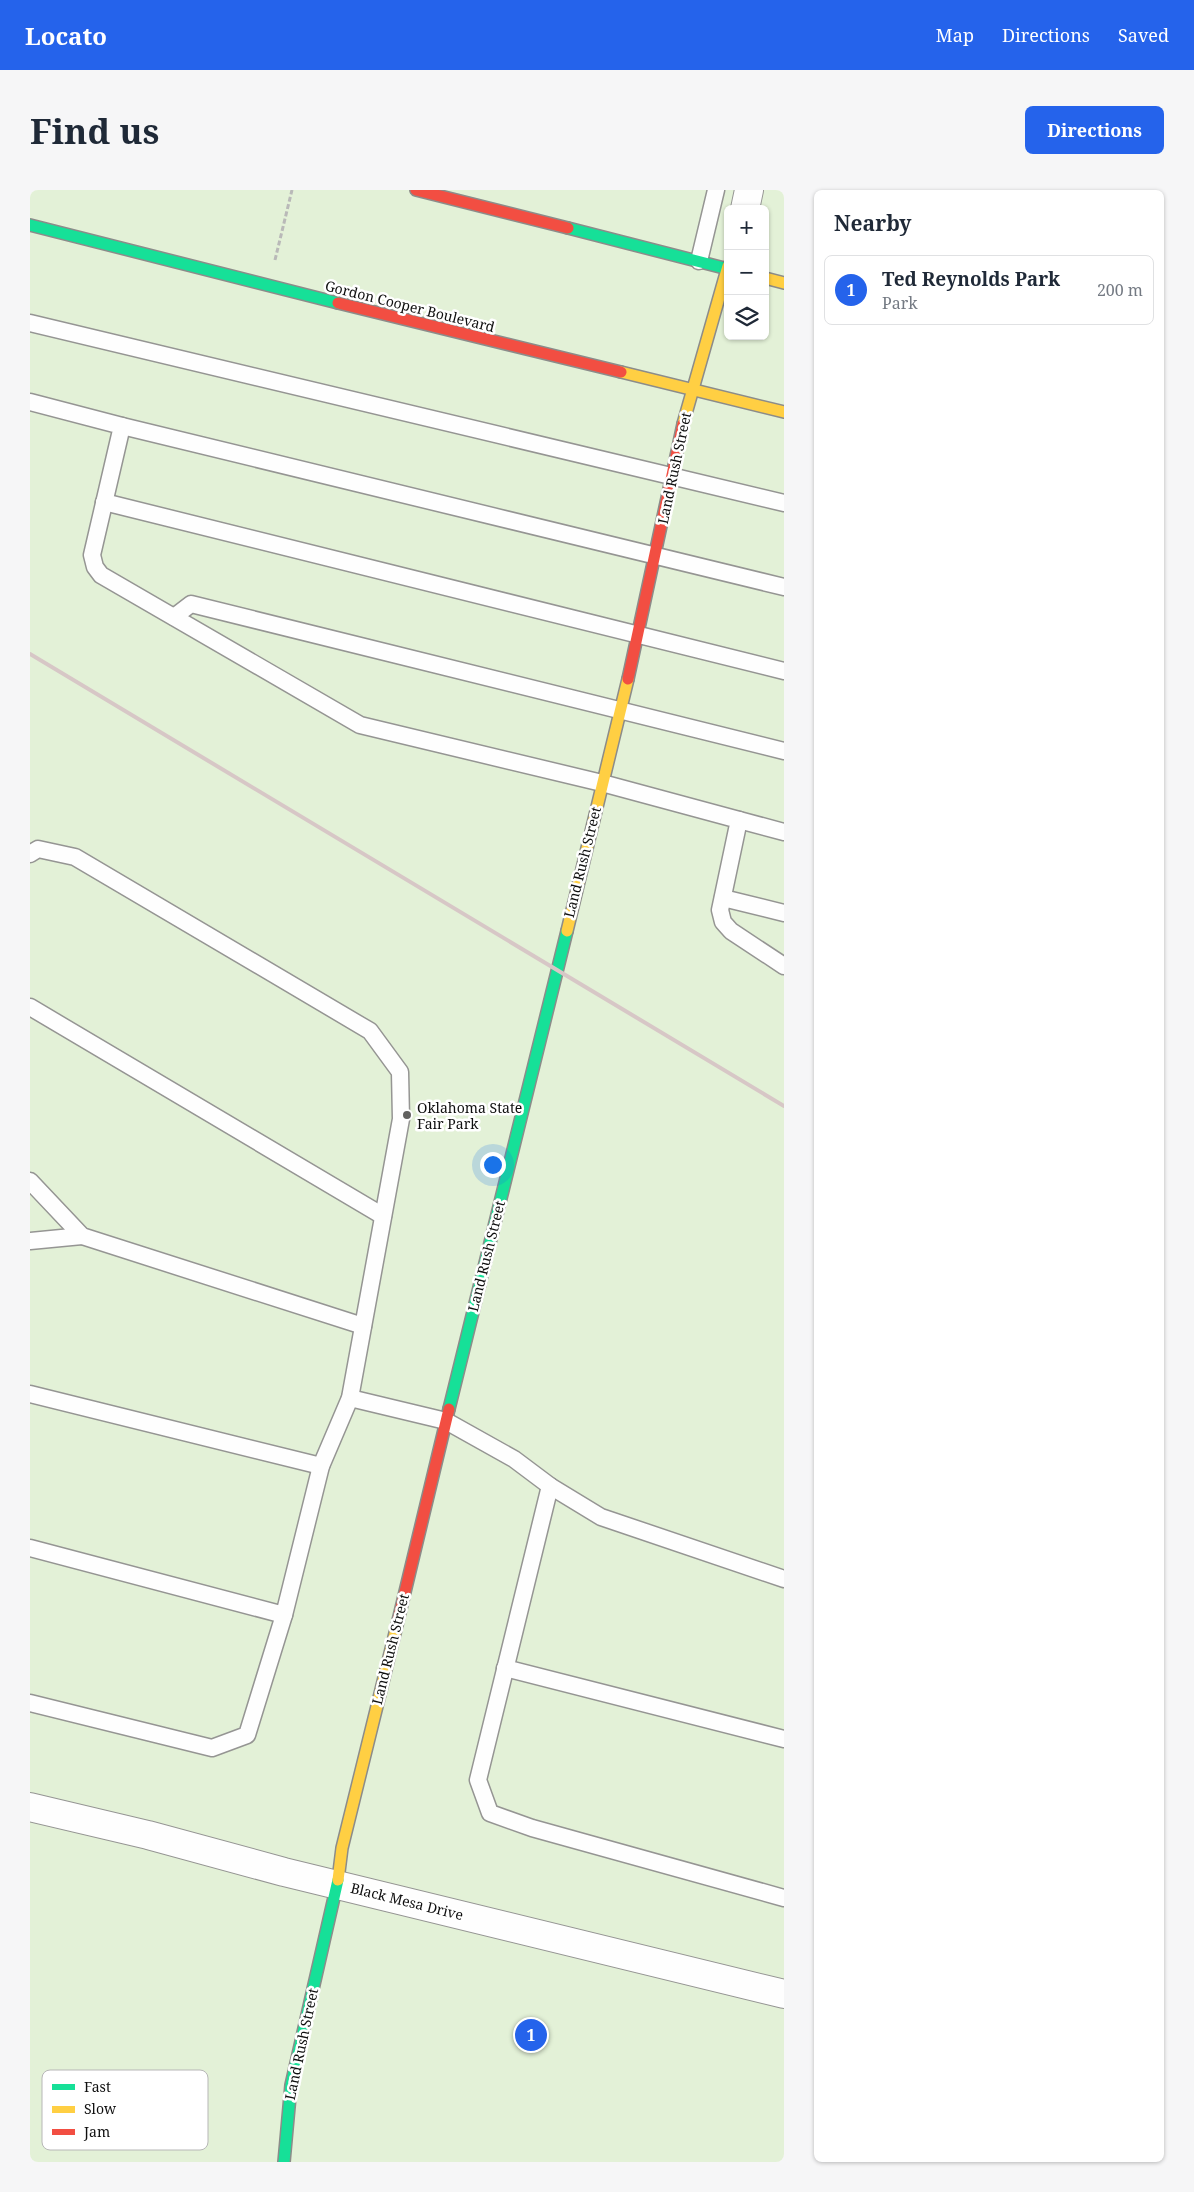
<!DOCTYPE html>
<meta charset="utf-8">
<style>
:root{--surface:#fff;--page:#f6f6f7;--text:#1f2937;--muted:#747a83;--line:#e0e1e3;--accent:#2563eb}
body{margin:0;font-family:"Noto Serif",serif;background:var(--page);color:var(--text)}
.controls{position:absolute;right:15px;top:15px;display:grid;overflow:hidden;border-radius:8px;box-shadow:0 1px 4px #0004}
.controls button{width:45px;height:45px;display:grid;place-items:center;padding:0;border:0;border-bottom:1px solid var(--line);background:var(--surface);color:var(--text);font:25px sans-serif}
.you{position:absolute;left:462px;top:974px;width:18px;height:18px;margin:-12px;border:4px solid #fff;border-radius:50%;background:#1a73e8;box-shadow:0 0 0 8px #1a73e833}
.badge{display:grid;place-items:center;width:32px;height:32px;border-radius:50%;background:var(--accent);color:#fff;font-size:16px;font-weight:700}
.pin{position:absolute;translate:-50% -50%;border:2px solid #fff;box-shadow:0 1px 5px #0006}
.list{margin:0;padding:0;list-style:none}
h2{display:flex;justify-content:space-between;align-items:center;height:65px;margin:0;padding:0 20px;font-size:21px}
h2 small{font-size:16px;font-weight:400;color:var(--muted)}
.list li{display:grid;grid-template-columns:32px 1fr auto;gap:15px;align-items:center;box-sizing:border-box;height:70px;margin:0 10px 10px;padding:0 10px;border:1px solid var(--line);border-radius:8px}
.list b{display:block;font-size:19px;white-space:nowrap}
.list p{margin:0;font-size:16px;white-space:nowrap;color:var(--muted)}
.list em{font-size:16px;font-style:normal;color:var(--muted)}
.icon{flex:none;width:28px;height:28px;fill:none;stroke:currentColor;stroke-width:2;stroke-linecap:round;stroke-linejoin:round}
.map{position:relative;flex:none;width:754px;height:1972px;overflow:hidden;border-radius:8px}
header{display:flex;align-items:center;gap:30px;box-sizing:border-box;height:70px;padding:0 25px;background:var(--accent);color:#fff}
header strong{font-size:24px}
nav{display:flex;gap:28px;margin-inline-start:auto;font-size:18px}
.intro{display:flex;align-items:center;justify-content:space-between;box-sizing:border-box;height:120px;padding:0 30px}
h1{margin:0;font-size:35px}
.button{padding:12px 22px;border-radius:8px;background:var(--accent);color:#fff;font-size:18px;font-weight:700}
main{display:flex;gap:30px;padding:0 30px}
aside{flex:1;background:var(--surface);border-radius:8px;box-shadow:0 1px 4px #0004}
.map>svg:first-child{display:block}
.green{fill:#e3f1d7;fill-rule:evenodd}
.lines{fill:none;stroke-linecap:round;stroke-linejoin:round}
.lane-casing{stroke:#959593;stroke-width:19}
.street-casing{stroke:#959593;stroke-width:30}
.fast-casing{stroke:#8c8c8a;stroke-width:14}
.slow-casing{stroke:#8c8c8a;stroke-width:14}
.jam-casing{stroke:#8c8c8a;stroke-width:14}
.path{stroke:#b9b9b8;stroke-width:3;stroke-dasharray:5 2.5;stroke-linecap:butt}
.lane{stroke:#fefefe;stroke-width:16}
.street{stroke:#fefefe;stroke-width:28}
.fast{stroke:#16e098;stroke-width:11}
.slow{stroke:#ffcf43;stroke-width:11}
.jam{stroke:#f24e42;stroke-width:11}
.rail{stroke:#d7c7c6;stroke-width:4}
.poi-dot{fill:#626260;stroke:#fff;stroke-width:2}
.labels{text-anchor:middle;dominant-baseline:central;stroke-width:5;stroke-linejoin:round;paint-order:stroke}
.street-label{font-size:14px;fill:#0f0f0f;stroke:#fff}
.poi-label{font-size:14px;fill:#0f0f0f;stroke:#fff;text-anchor:start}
.key{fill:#fff;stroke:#b7b7b7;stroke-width:1}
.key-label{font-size:14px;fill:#0f0f0f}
</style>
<header>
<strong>Locato</strong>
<nav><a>Map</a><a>Directions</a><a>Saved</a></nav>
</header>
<div class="intro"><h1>Find us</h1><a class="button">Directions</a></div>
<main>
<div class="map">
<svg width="754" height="1972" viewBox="0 0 754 1972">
<rect width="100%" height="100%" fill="#fbfbf6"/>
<path class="green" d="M0,0H754V1972H0ZM698,19H735V146H698Z"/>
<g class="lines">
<defs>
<g id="lane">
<path d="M669,71L686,0"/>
<path d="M0,133L754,313"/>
<path d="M0,212L92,236L62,365L65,377L71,385L330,535L572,593L709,630L690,720L693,732L701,741L754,776"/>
<path d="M92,236L754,397"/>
<path d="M74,312L754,481"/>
<path d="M144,427L161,414L754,561"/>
<path d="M709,630L754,642"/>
<path d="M0,664L8,659L45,667L340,841L370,882L371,929L320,1208L291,1276L254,1425L217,1545L182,1558L0,1513"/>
<path d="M693,708L754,723"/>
<path d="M0,817L353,1026"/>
<path d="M0,991L52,1046L333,1136"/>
<path d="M0,1051L52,1046"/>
<path d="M0,1204L291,1276"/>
<path d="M320,1208L416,1231L484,1269L520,1296L571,1327L754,1389"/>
<path d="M520,1296L448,1590L460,1623L502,1638L754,1708"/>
<path d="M0,1358L254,1425"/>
<path d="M475,1478L754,1549"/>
</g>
<g id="street">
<path d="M715,19L719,0"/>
<path d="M0,1617L118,1645L254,1682L754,1804"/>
</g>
<g id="fast">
<path d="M0,35L308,113"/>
<path d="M538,38L698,79"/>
<path d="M419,1219L537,741"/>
<path d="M254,1972L261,1895L308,1690"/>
</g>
<g id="slow">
<path d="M735,88L754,93"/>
<path d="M591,182L754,222"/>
<path d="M653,234L698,76"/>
<path d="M537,741L598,489"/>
<path d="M308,1690L312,1658L368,1431"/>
</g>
<g id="jam">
<path d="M386,0L538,38"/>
<path d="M308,113L591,182"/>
<path d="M598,489L653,234"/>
<path d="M368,1431L419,1219"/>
</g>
</defs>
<use href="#lane" class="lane-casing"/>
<use href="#street" class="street-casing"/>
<use href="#fast" class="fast-casing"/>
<use href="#slow" class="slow-casing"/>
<use href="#jam" class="jam-casing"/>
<path class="path" d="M245,70L262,0"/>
<use href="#lane" class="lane"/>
<use href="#street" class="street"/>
<use href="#fast" class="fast"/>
<use href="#slow" class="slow"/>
<use href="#jam" class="jam"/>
<path class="rail" d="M0,464L754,916"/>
</g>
<circle class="poi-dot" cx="377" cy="925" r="5"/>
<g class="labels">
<g class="street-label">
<text transform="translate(380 116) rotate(14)">Gordon Cooper Boulevard</text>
<text transform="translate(644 278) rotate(-78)">Land Rush Street</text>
<text transform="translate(552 672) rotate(-76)">Land Rush Street</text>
<text transform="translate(456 1066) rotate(-76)">Land Rush Street</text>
<text transform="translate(360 1459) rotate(-76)">Land Rush Street</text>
<text transform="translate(377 1711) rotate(14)">Black Mesa Drive</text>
<text transform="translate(271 1854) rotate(-78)">Land Rush Street</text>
</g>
<g class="poi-label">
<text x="387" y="917">Oklahoma State<tspan x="387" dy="16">Fair Park</tspan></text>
</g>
</g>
<rect x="12" y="1880" width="166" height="80" rx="8" class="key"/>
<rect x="22" y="1894" width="23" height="6" fill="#16e098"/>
<rect x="22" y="1916" width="23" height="7" fill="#ffcf43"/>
<rect x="22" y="1939" width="23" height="6" fill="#f24e42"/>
<g class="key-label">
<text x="54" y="1902">Fast</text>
<text x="54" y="1924">Slow</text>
<text x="54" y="1947">Jam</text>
</g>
</svg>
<div class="controls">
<button>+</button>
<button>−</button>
<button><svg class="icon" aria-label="layers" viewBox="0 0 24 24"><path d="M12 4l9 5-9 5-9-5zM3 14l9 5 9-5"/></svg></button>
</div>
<div class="you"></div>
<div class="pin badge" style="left:501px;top:1845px">1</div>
</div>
<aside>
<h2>Nearby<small></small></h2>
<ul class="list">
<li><span class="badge">1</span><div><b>Ted Reynolds Park</b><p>Park</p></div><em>200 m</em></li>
</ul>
</aside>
</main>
